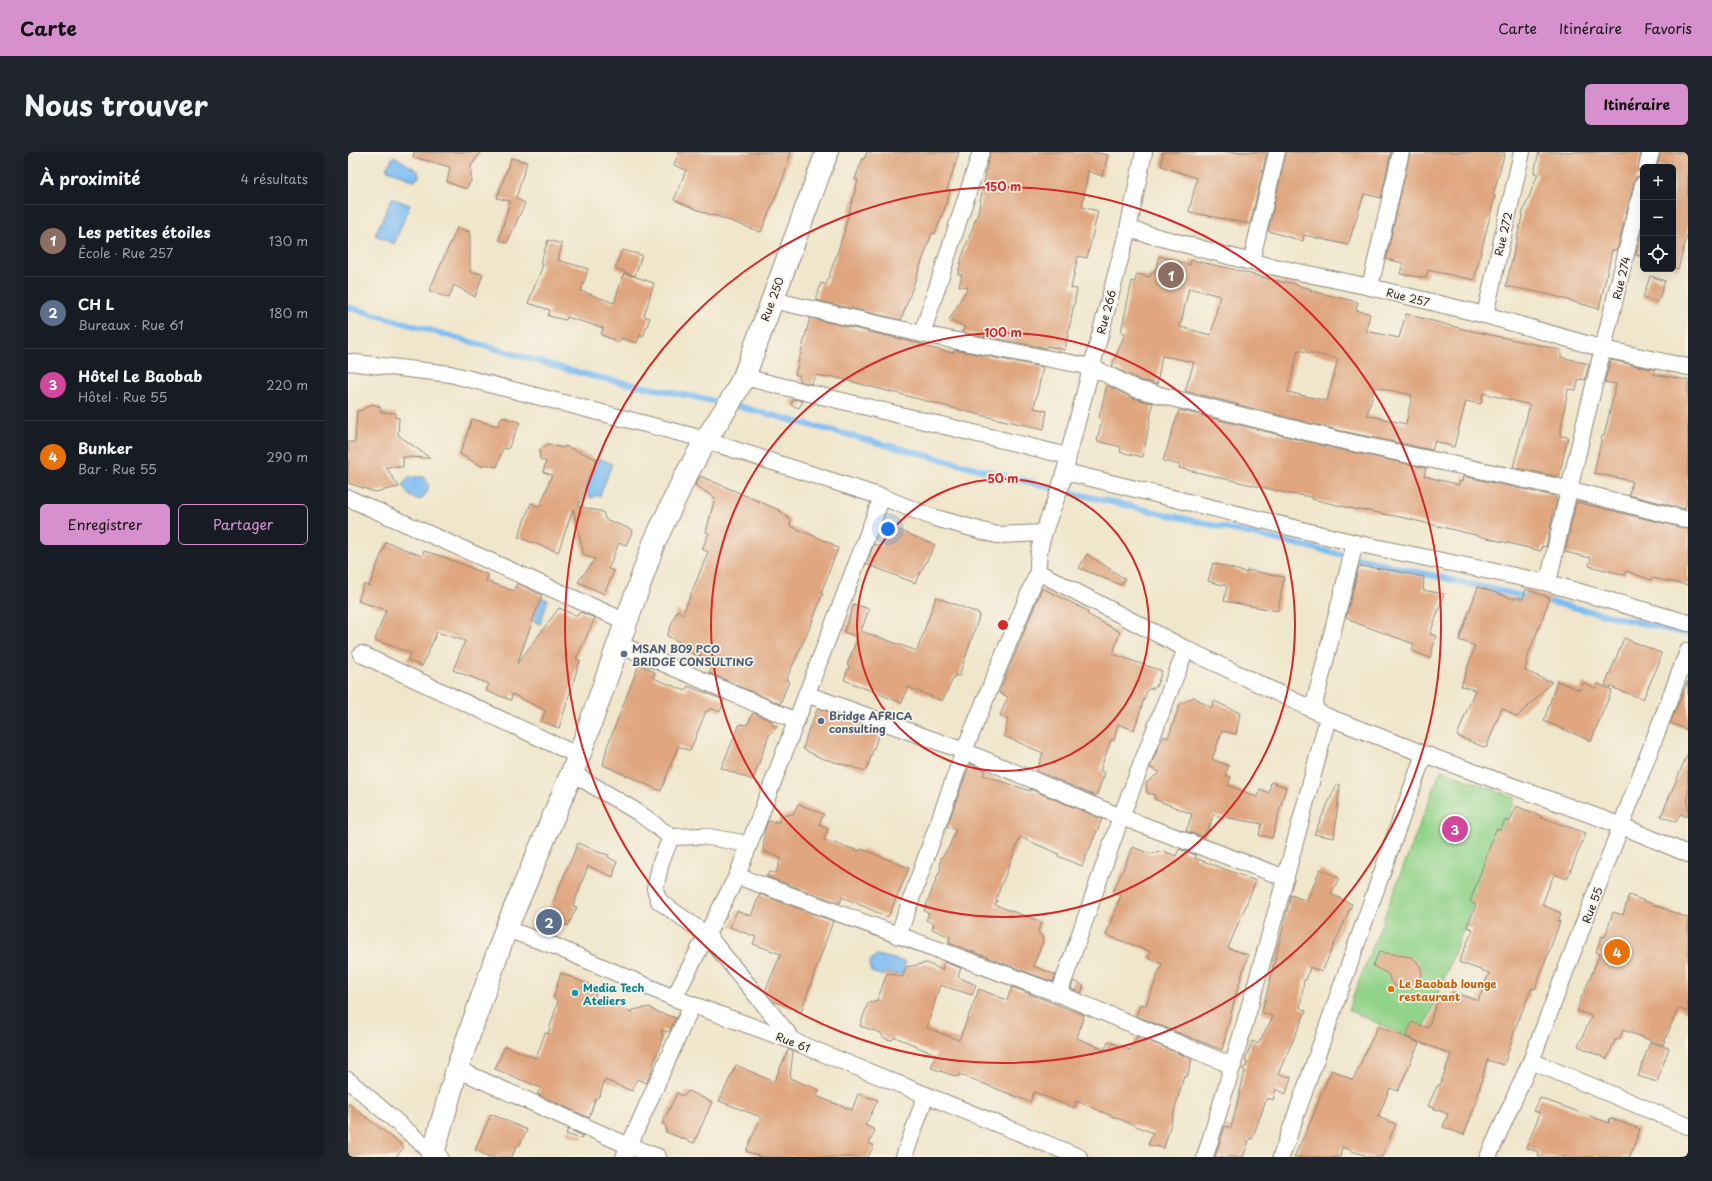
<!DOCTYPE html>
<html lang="fr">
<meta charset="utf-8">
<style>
:root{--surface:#171b24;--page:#20242c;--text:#f1f3f6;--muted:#9ea1a6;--line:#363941;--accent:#d690ce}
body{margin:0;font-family:"Playpen Sans",sans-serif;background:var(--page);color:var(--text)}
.controls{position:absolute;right:12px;top:12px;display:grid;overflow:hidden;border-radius:6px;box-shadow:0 4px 16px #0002}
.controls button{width:36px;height:36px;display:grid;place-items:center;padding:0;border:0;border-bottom:1px solid var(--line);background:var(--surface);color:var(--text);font:20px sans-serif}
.you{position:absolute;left:540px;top:377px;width:14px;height:14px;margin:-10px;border:3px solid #fff;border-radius:50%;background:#1a73e8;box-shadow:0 0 0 6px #1a73e833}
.badge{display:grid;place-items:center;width:26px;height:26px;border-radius:50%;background:var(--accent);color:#fff;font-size:13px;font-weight:700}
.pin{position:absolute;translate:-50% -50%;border:2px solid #fff;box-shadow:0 1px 4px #0006}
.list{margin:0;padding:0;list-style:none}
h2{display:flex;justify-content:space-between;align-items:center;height:52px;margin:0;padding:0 16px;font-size:17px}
h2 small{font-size:13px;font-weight:400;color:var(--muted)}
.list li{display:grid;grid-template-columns:26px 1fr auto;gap:12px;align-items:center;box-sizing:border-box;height:72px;padding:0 16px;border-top:1px solid var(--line)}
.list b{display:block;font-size:15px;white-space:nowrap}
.list p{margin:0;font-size:13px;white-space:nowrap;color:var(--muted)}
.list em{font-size:13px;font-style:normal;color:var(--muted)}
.actions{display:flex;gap:8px;padding:12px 16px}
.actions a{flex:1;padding:9px 0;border:1px solid var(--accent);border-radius:6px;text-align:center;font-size:14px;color:var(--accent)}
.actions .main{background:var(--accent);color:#111}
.icon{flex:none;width:22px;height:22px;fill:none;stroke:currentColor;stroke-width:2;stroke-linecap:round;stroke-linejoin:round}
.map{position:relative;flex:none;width:1340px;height:1005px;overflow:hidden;border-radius:6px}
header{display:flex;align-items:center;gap:24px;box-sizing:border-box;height:56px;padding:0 20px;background:var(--accent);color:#111}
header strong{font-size:19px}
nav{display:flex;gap:22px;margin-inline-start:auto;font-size:14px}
.intro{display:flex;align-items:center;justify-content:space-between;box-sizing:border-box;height:96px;padding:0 24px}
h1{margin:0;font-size:28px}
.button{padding:10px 18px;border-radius:6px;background:var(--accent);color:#111;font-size:14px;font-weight:700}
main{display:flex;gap:24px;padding:0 24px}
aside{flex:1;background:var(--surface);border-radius:6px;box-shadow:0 4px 16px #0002}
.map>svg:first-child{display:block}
.green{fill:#92d38a;stroke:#5e7f5a}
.water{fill:#7fbdf2;stroke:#55748e}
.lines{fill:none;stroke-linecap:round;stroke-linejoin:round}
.stream{stroke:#7fbdf2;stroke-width:6}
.building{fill:#dfa67f;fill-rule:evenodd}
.street-casing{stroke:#8e887b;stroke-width:18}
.secondary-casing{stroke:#8e887b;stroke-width:24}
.street{stroke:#fff;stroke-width:16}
.secondary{stroke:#fff;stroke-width:22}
.ring{fill:none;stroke:#d62828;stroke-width:2}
.service-dot{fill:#5c6f8a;stroke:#f7f3e8;stroke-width:1.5}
.food-dot{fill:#e8710a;stroke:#f7f3e8;stroke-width:1.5}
.culture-dot{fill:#0f9aa8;stroke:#f7f3e8;stroke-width:1.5}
.labels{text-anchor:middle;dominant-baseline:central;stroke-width:3.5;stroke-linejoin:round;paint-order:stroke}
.street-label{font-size:11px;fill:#2b2b2b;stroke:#f7f3e8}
.service-label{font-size:11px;font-weight:bold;fill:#4e5e75;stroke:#f7f3e8;text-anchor:start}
.food-label{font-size:11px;font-weight:bold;fill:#c56008;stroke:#f7f3e8;text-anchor:start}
.culture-label{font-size:11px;font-weight:bold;fill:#0d838f;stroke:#f7f3e8;text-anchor:start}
.centre{fill:#d62828;stroke:#f7f3e8;stroke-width:2}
.ring-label{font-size:12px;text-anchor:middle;font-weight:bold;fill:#d62828;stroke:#f7f3e8;stroke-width:3.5;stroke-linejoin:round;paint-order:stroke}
</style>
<header>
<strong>Carte</strong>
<nav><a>Carte</a><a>Itinéraire</a><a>Favoris</a></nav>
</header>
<div class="intro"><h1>Nous trouver</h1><a class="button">Itinéraire</a></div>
<main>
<aside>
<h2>À proximité<small>4 résultats</small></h2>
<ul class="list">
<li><span class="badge" style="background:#8d6e63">1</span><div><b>Les petites étoiles</b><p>École · Rue 257</p></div><em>130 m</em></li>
<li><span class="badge" style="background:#5c6f8a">2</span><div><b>CH L</b><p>Bureaux · Rue 61</p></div><em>180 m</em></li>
<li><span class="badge" style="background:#d1479c">3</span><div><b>Hôtel Le Baobab</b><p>Hôtel · Rue 55</p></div><em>220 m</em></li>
<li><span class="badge" style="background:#e8710a">4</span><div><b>Bunker</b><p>Bar · Rue 55</p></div><em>290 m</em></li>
</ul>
<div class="actions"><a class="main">Enregistrer</a><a>Partager</a></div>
</aside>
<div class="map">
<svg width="1340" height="1005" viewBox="0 0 1340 1005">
<rect width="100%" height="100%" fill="#f7f3e8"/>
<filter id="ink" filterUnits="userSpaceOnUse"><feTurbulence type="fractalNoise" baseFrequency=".025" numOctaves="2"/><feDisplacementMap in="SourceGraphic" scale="8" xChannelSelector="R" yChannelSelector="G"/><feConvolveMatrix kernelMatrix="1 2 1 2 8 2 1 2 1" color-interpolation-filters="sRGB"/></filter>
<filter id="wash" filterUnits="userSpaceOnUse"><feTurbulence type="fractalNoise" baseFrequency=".012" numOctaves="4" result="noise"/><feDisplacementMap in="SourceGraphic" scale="16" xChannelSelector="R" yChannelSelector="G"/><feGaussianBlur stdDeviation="0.9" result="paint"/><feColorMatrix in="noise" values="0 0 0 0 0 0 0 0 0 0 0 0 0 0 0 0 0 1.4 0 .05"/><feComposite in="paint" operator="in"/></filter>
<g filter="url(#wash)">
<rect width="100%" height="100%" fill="#f0e6cb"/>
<path class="green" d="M1093,618L1167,646L1071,890L1000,858Z"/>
<g class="water">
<path d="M46,4L70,19L71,25L66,29L38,17Z"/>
<path d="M44,46L62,53L46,92L27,83Z"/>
<path d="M251,306L264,312L252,344L249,343L244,346L241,345L239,339L236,337Z"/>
<path d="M66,325H76C83,335 81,340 72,348C62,345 59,343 55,333L60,326Z"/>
<path d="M192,445L200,448L192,472L183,468Z"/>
<path d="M529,803L558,810L554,823L538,821L536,824L523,820L522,809Z"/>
</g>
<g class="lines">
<g class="stream">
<path d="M0,155L243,224L376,251"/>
<path d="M385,253L711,338L1183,446"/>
<path d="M1194,448L1340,482"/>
</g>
</g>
<g id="blocks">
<g class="building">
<path d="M66,0H133L123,14V29L118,37L99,30L102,15L65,5Z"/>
<path d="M331,0H443L436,24L413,80L366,63L365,64L326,48L338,18L326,13Z"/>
<path d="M519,0H611L599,38L602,39L594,64L587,82L584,81L553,168L468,148L473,131L478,133L497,78H496L510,28L507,27L515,6L516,7Z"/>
<path d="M642,0H745L760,3L754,24L740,19L734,55L750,59L739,106L730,104L723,136L729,137L717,198L699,194L698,196L614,180L617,175L601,168L620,135L611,134L614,123L610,122L614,105L630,61Z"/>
<path d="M815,0H912L919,1L902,72L841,60L849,26L813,14Z"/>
<path d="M938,0H1043L1033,46L1016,42L1000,93L956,83L955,89L920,79Z"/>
<path d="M1062,0H1157L1145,43L1147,44L1126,128L1080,118L1078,126L1052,122L1055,111L1038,107Z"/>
<path d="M1191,0H1293L1290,17L1294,23L1288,25L1286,30L1269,98H1264L1251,157L1199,142L1158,134L1175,60L1190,22L1186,21Z"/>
<path d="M1312,0H1340V80L1330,117L1325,116V15H1309Z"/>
<path d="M163,6L179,10L168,46L177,51L159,91L151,88L162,49L149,46Z"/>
<path d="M1295,72V105L1288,103Z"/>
<path d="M109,76L122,80V120L135,122L127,145L106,133L101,146L81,139Z"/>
<path d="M200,88L214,92L210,108L240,117L233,139L266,151L276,121L306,131L296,164L302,166L295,185L292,183L289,191L273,186L272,190L253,183L255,176L219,165L218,168L200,164L202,158L180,151L195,113L192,112Z"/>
<path d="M274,98L294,103L287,124L267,116Z"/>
<path d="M811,104L842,113L843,108L880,116L937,131V130L948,132L950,134L963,137V139L1010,150L1008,158L1022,162L1018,179L1051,186L1058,162L1115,177L1213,198V205L1241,212L1237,228L1231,227L1228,238L1220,237L1212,284L1220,285L1211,325L1165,315L1182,253L1135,241L1133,252L1118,249L1106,295L1087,289L1084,298L989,278L837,239L846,210L814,204L809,232L791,228L764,214L777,181L773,180L784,129L787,130L789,122L802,125L803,121L806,122ZM841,136L872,144L863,183L832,175ZM950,198L990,207L979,249L940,240ZM1027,235L1064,243L1058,272L1019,263Z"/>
<path d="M1302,124L1317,129L1310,150L1295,146Z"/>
<path d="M462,166L574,192V194L605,201L607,198L695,215L686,256L699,259L696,277L636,264L482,224L481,226L468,223L463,232L451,229L452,223H447Z"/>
<path d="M1263,208L1307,218L1305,222L1340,228V344L1337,357L1281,343L1284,329L1246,321L1254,284H1256L1268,232L1256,230Z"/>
<path d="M759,233L784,246L805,251L795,305L772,300L773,295L749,289L754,268L751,266Z"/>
<path d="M445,247L455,249L451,256L443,253Z"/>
<path d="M25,252L32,255L33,260L48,261L47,265L51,266L50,283L82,306L55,305V315H38L51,335L27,340L0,331V290H7L9,259L15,258L16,256Z"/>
<path d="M831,258L985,296L1078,316L1076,324L1111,333V329L1114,330L1115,324L1206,344V345L1209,346L1198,395L1194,394L1193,399L1057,366L1010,357V358L964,347L965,345L943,342L831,316L832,313L815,309Z"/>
<path d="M154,265L172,270L160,297L155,296L149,315L136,312L135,315L112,302L124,267L149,274Z"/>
<path d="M199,292L215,296L217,294L249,307L230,354L255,360L257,367L285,378L278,393L271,391L260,417L266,419L256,442L230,430L247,407L236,403L225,357L210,400L170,385L183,351L192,355L204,323L195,320L198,310L192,307L191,299Z"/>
<path d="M352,324L431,358L443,369L442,374L485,392L484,393L490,396L473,441H475L462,475L438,528L441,529L432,552L361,521L366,508L333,498L334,491L319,484L329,458L335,462L360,400L354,397L361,381L358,380L367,346L347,333Z"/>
<path d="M1228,350L1340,377V433L1304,426L1303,428L1278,419L1277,423L1241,414L1243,406L1217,400Z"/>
<path d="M541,374L587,393L567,431L518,412L526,392L533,395Z"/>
<path d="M38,390L74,404L76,399L96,405L140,423L138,429L166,439L169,431L194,443L169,512L211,456L229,464L232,460L247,466L228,507L232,508L211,576L193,569L198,559L164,542L163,548L138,539L141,532L105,518L117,489L89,480L74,514L59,508L63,501L27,488L38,458L10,449L16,432L21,434Z"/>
<path d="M739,402L777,427L773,433L731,416Z"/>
<path d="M865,411L899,421V418L936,425L930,459L876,449L879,434L860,429Z"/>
<path d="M1011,414L1048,419L1076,425L1075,438L1096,442L1082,482L1088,484L1082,506L1064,499L1066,492L1003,469V467L998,465Z"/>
<path d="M1130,435L1166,447L1167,445L1175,447L1178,437L1202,446L1180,504L1177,519L1204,530L1169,565L1154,556L1138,596L1109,584L1127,538L1113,534L1127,494L1111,488Z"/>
<path d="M694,436L740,459L739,462L772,480L765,502L814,519L808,535L799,538L786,578L770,572L766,588H763L752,618L757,621L748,644L689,619L695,601L656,584L660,567L652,563L660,545L651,541Z"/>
<path d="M588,445L632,462L611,524L607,523L594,549L560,535L554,551L496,528L501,514L499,513L510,485L496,480L506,452L521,457L513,479L569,499Z"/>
<path d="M1276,486L1313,501L1311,511L1295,547L1257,533Z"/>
<path d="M291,512L307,520L305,526L338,539L340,534L376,548L372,560L362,556L360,560L358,559L342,599L330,594L313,639L255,613L259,595Z"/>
<path d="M1209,529L1232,538L1235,531L1248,536L1250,532L1264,538L1243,589L1196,569Z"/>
<path d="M1340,529V578L1322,571Z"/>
<path d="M846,545L863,556L866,549L892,561L888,582L874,579L864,607L881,614L877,623L883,625L880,633L909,645L912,637L921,641L923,630L938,635L924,686L911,683L914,672L865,663L860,679L859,678L856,685L838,679L844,662L806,647L807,643L799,641L798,631L812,620L802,616L812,591L816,584L820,586L832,552Z"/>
<path d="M470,556L532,579L518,619L473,606L455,597L460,579Z"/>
<path d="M405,561L425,569L423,572L429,575L421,583L405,628L373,616L392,572L399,573Z"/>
<path d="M1340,601V665L1332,662L1328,670L1313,664Z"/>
<path d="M622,612L637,618L635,623L682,639V637L754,667L734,714L710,704L711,702L672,685L648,747L649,748L647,753L694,770L690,779L694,784L695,790L685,814L708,823L705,830L601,791L602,785L584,777L586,772L578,768L581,762L576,759L591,720H592L593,706L601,695L608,678L599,674Z"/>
<path d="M989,632L992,633L986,686L966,682Z"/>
<path d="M450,652L476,662L471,673L480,677L476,688L512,699L514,697L561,716L540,765L494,745L492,751L419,725L421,720L428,721L433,706L415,699L417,679L420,669L431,670L433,664L445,662Z"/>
<path d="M1168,654L1193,664L1192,665L1238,681L1219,727L1206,722L1194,753L1213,761L1210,770H1212L1187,837L1184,836L1170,869L1156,913L1139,908L1127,954L1116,983L1095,975L1100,962L1080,954L1089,934L1092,933L1103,902L1058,885L1064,870L1080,876L1090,847L1100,850L1105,840L1130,849L1141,821L1111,810L1125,777L1119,775L1128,753L1122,750L1148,677L1152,678L1157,668L1162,670Z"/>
<path d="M230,691L250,700L261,703L260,705L269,710L265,725L240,714L225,754L229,755L220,774L200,767L205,750Z"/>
<path d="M785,695L802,702L816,699L828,704L831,697L848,703L847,706L908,729L880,796L900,803L888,842L874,898L788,864L793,852L798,853L814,812L800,806L803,800L758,783L773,743L765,740Z"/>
<path d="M972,717L991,726L983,742L1004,752L974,820L962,815L958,828H956L952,855L958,859L930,922L943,925L938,942L928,937L925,948L919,946L904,987L902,986L895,1005H867L877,974L883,976L897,919L895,917L896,915H898L899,909H897L904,889L910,892L925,865L914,860L943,743L959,749Z"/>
<path d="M412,742L485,769L453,860L425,849L417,839L433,802L405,792L408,785L382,775L389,759L403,764Z"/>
<path d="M1281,743L1340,766V860L1330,856L1315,893L1275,878L1271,888H1267L1259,907L1230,894L1244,864L1229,859L1234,843H1235L1252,802L1248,800L1254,784L1257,785L1265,760L1275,763Z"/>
<path d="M1031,800L1063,805L1068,809L1072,814L1074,820L1072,831L1064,836L1058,837L1051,836L1046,833L1042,828L1040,822L1025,814Z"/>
<path d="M596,810L613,816L610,825L628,833L624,843L592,833L579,876L611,888L631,837L659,848L664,835L736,863L729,886L757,898L760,889L782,898L789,884L844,907L839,925L836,924L816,996L800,993L805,981L728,949L726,956L686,940L682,950L611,922L610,925L583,916L588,902L569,895V894L547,885L544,888L539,887L535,885L533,881L512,874L520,851L529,849L539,821L555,825L558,815L579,811L594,818Z"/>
<path d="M213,821L250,836L246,846L284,860V858L302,855L306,859L328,866L321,880L313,878L315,884L299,931L289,927L284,939L257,928L252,943L247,948L241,966L189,942L193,936L147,917L157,894L188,906L197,881L200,882L210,849L205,846Z"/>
<path d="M725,829L736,834L733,841L723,837Z"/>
<path d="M1030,874L1071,891L1050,939L1042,936L1030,965L1048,972L1034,1005H1021L994,995L992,1005H946L963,969L972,946H971L984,918L1005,928Z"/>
<path d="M1302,890L1321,896L1309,930L1290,924Z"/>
<path d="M440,898L445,899L442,926L471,938L468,944L504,958L510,942L530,948L517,973L527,978L521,992L526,993L520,1005H413L398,999L413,965L371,949L388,913L426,930Z"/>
<path d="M340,939L364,950L346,991L318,980V974L314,972L329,941L336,944Z"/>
<path d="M1192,946L1261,971L1262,966L1292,977L1282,1005H1190L1191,1000L1178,996L1192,961L1186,959Z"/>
<path d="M0,951L56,995L48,1005H0Z"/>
<path d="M143,962L179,978L171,994L169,993L164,1005H141L127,998Z"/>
<path d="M220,977L235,984L233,987L218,982Z"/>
</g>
</g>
</g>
<g filter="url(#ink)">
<use href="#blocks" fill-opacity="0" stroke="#8e887b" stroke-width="1"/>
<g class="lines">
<defs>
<g id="street">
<path d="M1299,15L1303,0"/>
<path d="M780,77L903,110L1022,135L1137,163L1256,197L1340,215"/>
<path d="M903,110L929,0"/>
<path d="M1022,135L1053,0"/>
<path d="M424,148L574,182L744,215L788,237L987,287L1220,337L1340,368"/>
<path d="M1137,163L1174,0"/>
<path d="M574,182L633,0"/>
<path d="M0,210L102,222L344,284L534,345L584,365L649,383L695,381"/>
<path d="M396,225L720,304"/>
<path d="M718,320L1007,391L1200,431L1340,471"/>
<path d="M0,346L279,470"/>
<path d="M690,420L838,497L980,565L1076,602L1274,674L1340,702"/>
<path d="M1200,431C1229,297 1263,165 1295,32"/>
<path d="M271,492L448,569"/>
<path d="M13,502L231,604"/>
<path d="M458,542L616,599L773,665L938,726"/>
<path d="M965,557L1007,391"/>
<path d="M224,621L291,661L323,685L313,710L307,737L311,749L359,783L446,889"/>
<path d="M323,685L355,684L400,692"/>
<path d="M389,724L711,842L885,914"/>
<path d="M158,777L204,793L326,846L447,890L731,1005"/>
<path d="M550,784L616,599L690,420C688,379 715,344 720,304L780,77L796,0"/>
<path d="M711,842L773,665L838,497"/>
<path d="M326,846L389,724L534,345"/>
<path d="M1183,909L1340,974"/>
<path d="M109,917L281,994L310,1005"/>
<path d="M0,928L86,1002L92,1005"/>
<path d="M276,1005L344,853"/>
<path d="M556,1005L578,943"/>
<path d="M857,1005C902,859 942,712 980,565"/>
<path d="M933,1005L1076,602"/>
<path d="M1140,1005L1183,909L1340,499"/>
</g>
<path id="secondary" d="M84,1005L109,917L158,777L231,604L306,391L336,327L357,289L381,252L396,225L479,0"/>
</defs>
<use href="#street" class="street-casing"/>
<use href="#secondary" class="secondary-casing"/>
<use href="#street" class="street"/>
<use href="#secondary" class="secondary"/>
</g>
</g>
<g class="ring">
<circle cx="655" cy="473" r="146"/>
<circle cx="655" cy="473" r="292"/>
<circle cx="655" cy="473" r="438"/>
</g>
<g class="service-dot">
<circle cx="276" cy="502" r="4"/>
<circle cx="473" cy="569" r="4"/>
</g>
<circle class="food-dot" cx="1043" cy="837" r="4"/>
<circle class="culture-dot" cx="227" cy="841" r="4"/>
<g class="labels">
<g class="street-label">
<text transform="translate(1155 82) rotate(-77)">Rue 272</text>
<text transform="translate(1273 126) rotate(-77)">Rue 274</text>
<text transform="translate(1060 145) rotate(14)">Rue 257</text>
<text transform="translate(424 147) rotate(-70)">Rue 250</text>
<text transform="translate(758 160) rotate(-75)">Rue 266</text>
<text transform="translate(1244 753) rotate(-69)">Rue 55</text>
<text transform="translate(445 890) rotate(21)">Rue 61</text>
</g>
<g class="service-label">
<text x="284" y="496">MSAN B09 PCO<tspan x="284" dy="13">BRIDGE CONSULTING</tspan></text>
<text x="481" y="563">Bridge AFRICA<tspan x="481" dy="13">consulting</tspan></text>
</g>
<g class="food-label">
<text x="1051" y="831">Le Baobab lounge<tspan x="1051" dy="13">restaurant</tspan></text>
</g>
<g class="culture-label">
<text x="235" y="835">Media Tech<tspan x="235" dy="13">Ateliers</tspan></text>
</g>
</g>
<circle cx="655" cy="473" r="6" class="centre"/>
<g class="ring-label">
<text x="655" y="39">150 m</text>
<text x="655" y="185">100 m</text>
<text x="655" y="331">50 m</text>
</g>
</svg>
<div class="controls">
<button>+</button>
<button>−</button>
<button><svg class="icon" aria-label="locate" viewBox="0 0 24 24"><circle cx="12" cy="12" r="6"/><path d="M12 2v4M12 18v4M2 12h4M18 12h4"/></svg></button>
</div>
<div class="you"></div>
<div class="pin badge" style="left:823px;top:123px;background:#8d6e63">1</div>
<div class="pin badge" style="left:201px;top:770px;background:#5c6f8a">2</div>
<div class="pin badge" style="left:1107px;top:677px;background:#d1479c">3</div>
<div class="pin badge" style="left:1269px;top:800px;background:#e8710a">4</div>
</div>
</main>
